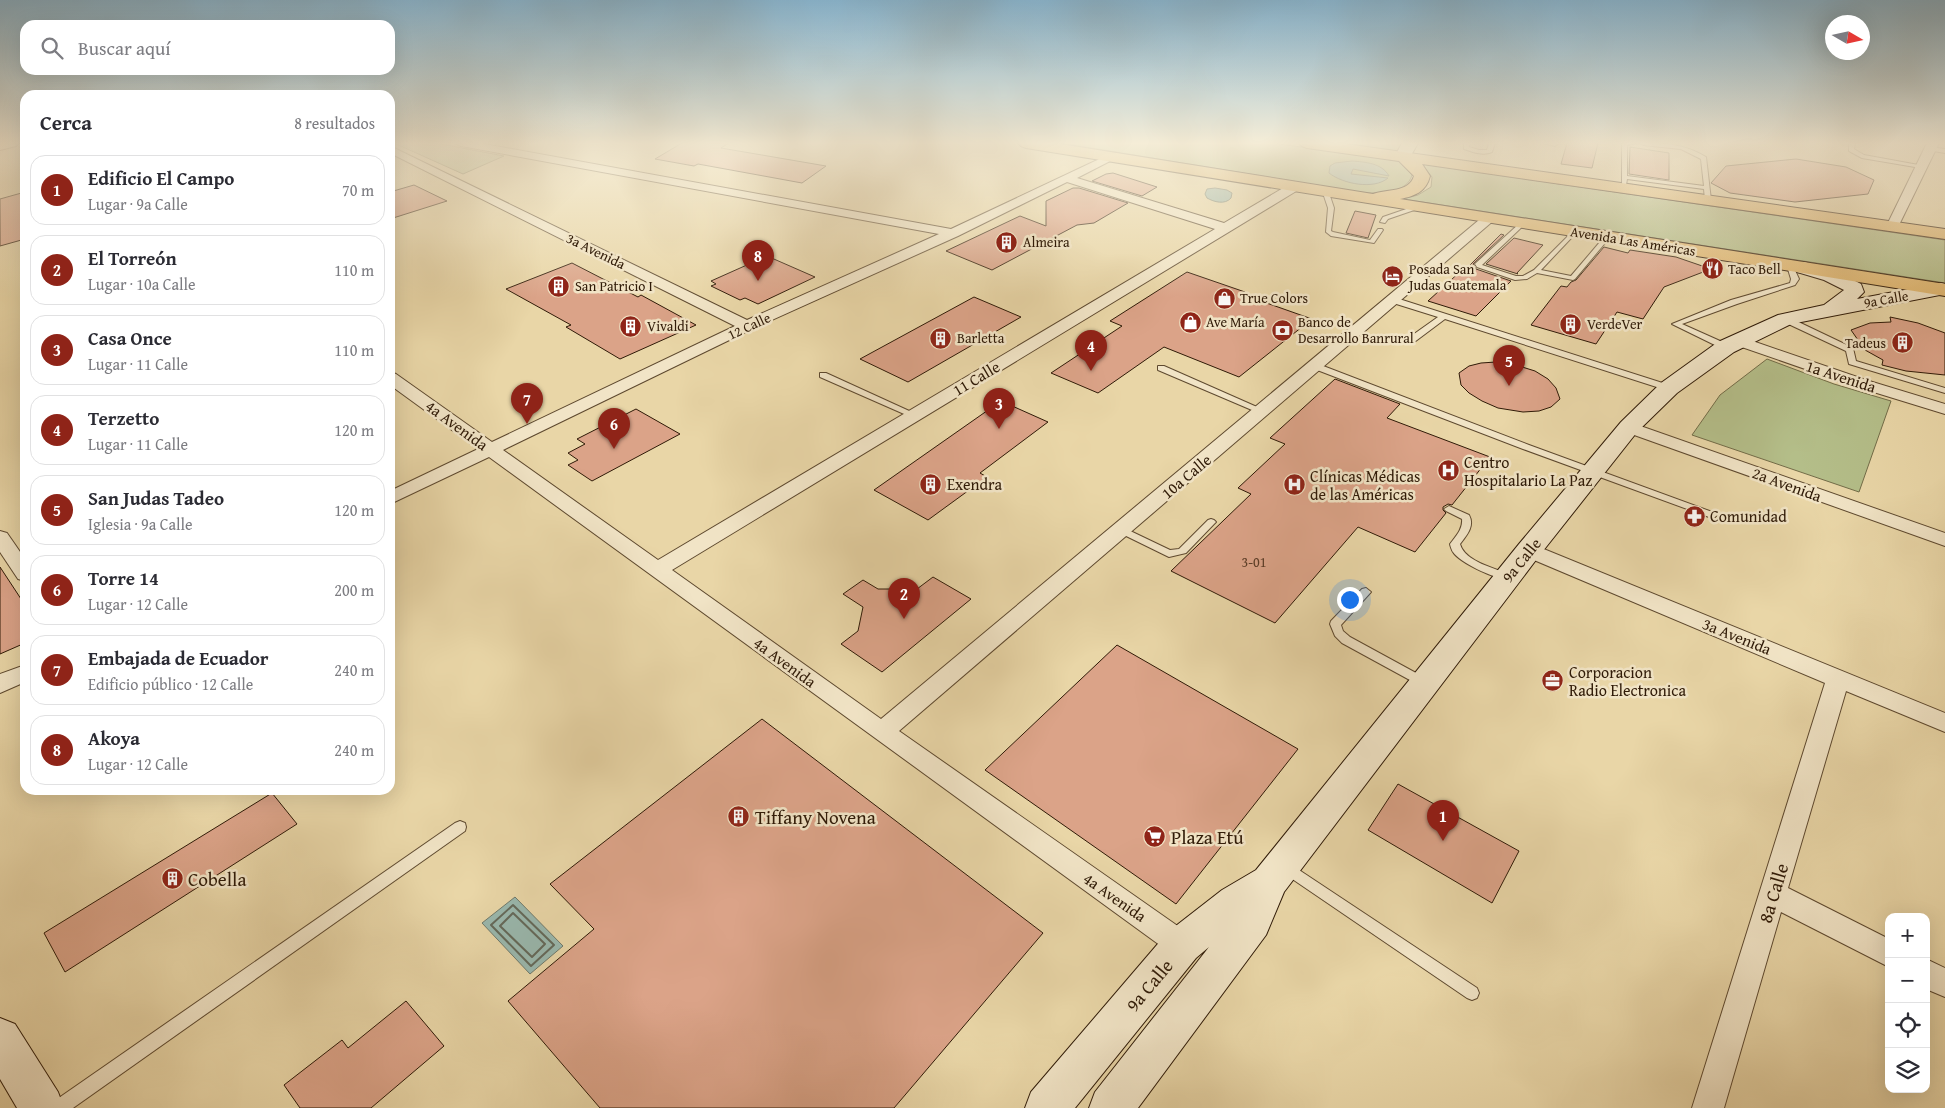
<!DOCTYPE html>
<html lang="es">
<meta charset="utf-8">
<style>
:root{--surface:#fff;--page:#f2f2f3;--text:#2b2b33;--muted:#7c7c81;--line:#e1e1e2;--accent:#8f2418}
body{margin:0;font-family:"Gentium Book Plus",serif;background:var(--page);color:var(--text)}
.controls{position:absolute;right:15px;bottom:15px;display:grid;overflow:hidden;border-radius:10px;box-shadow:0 5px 20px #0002}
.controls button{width:45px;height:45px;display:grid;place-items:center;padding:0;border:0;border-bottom:1px solid var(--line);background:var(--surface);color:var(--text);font:25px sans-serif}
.compass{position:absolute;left:1825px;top:15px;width:45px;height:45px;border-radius:50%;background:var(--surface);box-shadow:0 5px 20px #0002;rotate:99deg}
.you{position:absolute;left:1349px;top:599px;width:18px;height:18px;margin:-12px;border:4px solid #fff;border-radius:50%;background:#1a73e8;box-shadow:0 0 0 8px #1a73e833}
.badge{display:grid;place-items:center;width:32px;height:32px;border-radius:50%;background:var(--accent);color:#fff;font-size:16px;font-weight:700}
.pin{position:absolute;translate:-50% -41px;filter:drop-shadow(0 1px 2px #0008)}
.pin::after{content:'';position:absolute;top:26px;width:18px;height:15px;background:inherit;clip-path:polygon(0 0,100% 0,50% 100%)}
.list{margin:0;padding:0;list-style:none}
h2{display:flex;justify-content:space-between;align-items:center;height:65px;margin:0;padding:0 20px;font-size:21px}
h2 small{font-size:16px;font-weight:400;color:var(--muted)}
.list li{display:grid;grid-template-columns:32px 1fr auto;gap:15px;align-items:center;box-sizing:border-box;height:70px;margin:0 10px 10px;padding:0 10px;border:1px solid var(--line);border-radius:15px}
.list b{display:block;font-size:19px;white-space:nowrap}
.list p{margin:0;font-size:16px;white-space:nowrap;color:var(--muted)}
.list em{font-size:16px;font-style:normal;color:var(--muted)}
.icon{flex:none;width:28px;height:28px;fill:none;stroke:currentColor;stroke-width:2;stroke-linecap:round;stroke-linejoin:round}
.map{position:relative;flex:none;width:1945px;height:1108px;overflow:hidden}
.search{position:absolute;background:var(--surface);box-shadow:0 5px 20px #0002;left:20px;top:20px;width:375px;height:55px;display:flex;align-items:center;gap:12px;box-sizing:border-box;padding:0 18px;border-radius:15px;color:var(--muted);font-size:19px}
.panel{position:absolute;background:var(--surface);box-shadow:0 5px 20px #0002;left:20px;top:90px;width:375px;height:705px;border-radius:15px}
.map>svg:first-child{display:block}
.green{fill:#b4be89;stroke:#726c48}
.water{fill:#99b8ae;stroke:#6f796b}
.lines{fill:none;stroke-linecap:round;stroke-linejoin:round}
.shore{stroke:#64695a;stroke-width:2}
.building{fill:#dba388;stroke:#2f1a07}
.lane-casing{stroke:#5e492f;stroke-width:2}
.street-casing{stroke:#5e492f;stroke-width:2}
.secondary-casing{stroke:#2f1a07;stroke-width:2}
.primary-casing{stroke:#2f1a07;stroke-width:2}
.lane{fill:#f1e4c6;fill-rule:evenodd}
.street{fill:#f1e4c6;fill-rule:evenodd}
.secondary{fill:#f1e4c6;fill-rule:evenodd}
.primary{fill:#e4bb74;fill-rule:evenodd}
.labels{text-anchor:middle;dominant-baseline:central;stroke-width:5;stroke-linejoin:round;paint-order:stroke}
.far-street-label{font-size:14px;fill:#2f1a07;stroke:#f1e4c6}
.far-poi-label{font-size:14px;fill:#2f1a07;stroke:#f1e4c6;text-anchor:start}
.number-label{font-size:14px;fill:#5a3c27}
.street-label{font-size:16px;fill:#2f1a07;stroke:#f1e4c6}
.poi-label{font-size:16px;fill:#2f1a07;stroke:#f1e4c6;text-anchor:start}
.near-poi-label{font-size:19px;fill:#2f1a07;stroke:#f1e4c6;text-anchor:start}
.near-street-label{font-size:19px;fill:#2f1a07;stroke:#f1e4c6}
</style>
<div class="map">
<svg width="1945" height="1108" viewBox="0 0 1945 1108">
<rect width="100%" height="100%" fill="#e9d6a7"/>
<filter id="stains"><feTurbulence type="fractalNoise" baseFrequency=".004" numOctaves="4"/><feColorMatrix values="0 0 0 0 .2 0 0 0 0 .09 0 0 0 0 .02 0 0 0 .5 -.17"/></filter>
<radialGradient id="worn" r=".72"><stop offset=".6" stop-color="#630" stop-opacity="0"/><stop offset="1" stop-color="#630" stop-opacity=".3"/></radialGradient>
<g class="green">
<path d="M394,143H436L504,156L463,174Z"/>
<path d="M1061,143H1273L1399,161L1412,175C1407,193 1382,193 1365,193Z"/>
<path d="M1344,143H1404L1399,153L1341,146Z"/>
<path d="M1422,164L1945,240V283L1403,199L1418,195L1431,187L1432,177Z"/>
<path d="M1767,359L1834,384L1891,401L1859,492L1692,435L1720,395Z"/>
</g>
<g class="water">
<path d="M1352,161C1365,162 1382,163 1389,176L1353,169L1351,174L1388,178C1374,190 1343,184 1329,173L1330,166L1335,163Z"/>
<path d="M1215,188L1227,190L1232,193L1231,198C1225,205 1214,202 1207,198L1205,194L1207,189Z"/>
<path d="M515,897L563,946L530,974L482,923Z"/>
</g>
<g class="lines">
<g class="shore">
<path d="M513,905L554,945L531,966L491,925Z"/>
<path d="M513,913L545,944L532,957L500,926Z"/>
</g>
</g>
<g class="building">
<path d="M682,143H729L721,148L826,166L802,183L698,164L694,166L655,159Z"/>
<path d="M1567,143H1598L1592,168L1561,164Z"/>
<path d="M1630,147L1669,153V180L1629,174Z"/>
<path d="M1796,159L1846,167L1874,180L1868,194L1795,202L1730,193L1711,183L1726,166Z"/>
<path d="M1113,173L1157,187L1142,196L1092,181L1106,174Z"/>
<path d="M414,185L447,201L390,219V192Z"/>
<path d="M1073,188H1079L1128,203L1094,223L1077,225L992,270L946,251L1020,216L1046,226V201Z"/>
<path d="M25,192V239L0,246V199Z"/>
<path d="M1355,211L1376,215L1368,238L1346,233Z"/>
<path d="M1501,234L1504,235L1473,264L1476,269L1511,281L1476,316L1428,301L1463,269L1465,270Z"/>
<path d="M1514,238L1543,245L1517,273L1518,274L1486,264Z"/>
<path d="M1604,247L1628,253L1630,250L1676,257L1711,269L1664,287L1643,319L1617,312L1596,344L1531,325L1561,286L1567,287L1571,282L1576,280Z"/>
<path d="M767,256L815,277L758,304L745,298L740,300L711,286L716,284L711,281Z"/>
<path d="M572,263L638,297L641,295L696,325L620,359L566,327L571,325L506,289Z"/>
<path d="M1187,272L1245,292L1241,294L1312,319L1239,377L1164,347L1098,393L1051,373L1122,326L1110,321Z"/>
<path d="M974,297L1021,317L908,382L860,359Z"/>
<path d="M1890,317L1918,323L1945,333V375L1906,371L1882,365L1883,360L1865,350L1851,330L1870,323L1891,322Z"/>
<path d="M1496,362L1519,366L1535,371L1548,379L1556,388L1560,399L1551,407L1539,411L1523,412L1498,408L1482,401L1469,393L1461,385L1459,373L1469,366L1481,363Z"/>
<path d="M1335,379L1400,404L1387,418L1490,457L1452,505L1448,504L1443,507V510L1446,513L1415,552L1358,527L1275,623L1171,571L1251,494L1238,488L1285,444L1270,438Z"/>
<path d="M1001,401L1048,422L980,473L987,477L928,520L874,490Z"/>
<path d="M636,409L680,434L592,481L568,465L578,460L568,453L585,444L577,439Z"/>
<path d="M0,567L25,605V643L0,654Z"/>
<path d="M933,577L971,599L882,672L841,644L858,631L863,607L843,594L863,580L878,589H917Z"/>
<path d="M1117,645L1298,749L1176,904L985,770Z"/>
<path d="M762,719L1043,933L894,1108H600L508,1001L594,929L550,884Z"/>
<path d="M1398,784L1519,851L1492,903L1368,830Z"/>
<path d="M272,793L297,824L65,972L44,933Z"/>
<path d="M406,1001L444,1046L371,1108H300L284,1085L342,1040L348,1048Z"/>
</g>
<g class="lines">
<defs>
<g id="lane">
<path d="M1464,143H1470L1469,147L1479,150H1487L1489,143H1495L1492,152C1483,156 1473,152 1464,149Z"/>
<path d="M1543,143H1557L1558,144L1555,146Z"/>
<path d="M1622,143H1636L1627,145V176L1704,186L1701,159L1681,149L1643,145L1640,143C1664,143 1685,144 1706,157L1711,200L1708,202L1705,200L1704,189L1627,179L1626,185H1622Z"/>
<path d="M1849,143H1855L1854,149L1864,155L1924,166L1921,168L1862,158L1849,151Z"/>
<path d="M1930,147L1945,149V153L1928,150V148Z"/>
<path d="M1326,191L1329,193L1334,208L1331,231L1333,232L1370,240L1378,229H1382L1383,230L1374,243L1331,236L1326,232L1328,208L1323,193Z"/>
<path d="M1418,205L1420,206V208L1388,219L1385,223L1380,222L1383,217Z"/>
<path d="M1520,223L1525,224L1482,265L1516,276H1523L1534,270L1574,230L1577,232L1576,233L1541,270L1571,276L1605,236L1610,237L1575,279L1573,280L1537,273L1527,279L1515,280L1477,267L1475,264L1476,263Z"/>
<path d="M1790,264L1793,266L1799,279L1795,285L1737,304L1682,324L1729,345V349H1723L1672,324L1731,300L1790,283L1791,279L1787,266Z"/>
<path d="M1390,298H1396L1672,386L1673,388L1672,390H1666L1445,319L1413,343H1407V339L1438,317L1390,302Z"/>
<path d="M1782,317H1788L1853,348L1856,361L1945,388V393L1849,364L1846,351L1782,321Z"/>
<path d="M1312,364H1318L1529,445L1715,513L1717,515L1715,517H1709L1523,449L1312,368Z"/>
<path d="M1158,366H1164L1266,411L1265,413H1259L1158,370Z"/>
<path d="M820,373H826L918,415L914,418L911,417L820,377Z"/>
<path d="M1449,506L1469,515C1475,526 1467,535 1460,544C1465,562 1495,568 1511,575L1512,577L1511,579C1499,582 1459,562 1453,552C1452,551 1450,545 1450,544C1456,536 1463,529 1462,519L1446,511L1444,509Z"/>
<path d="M1211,519L1214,520L1216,522L1214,524L1186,553L1169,557L1118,532L1116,530L1118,528H1124L1170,550L1179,549L1208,520Z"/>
<path d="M1366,588L1371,592L1341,625L1343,631L1350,637L1427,679L1429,682L1427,685H1419L1342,643L1335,636L1330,624L1331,621L1362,589Z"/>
<path d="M460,821L465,823L466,827L465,831L73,1108H51L53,1102L455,823Z"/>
<path d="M1287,862L1477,988L1479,993L1477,998L1472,1000L1467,998L1282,872L1280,868L1282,864Z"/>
</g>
<g id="street">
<path d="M455,143H479L951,229L1110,154L1116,157L1114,159L1077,178L1224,223L1290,184H1298L1300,187L1298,190L672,570L881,719L1485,215H1493L1495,218L1493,221L899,731L1192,936L1196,945L1192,954L1182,958L1172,954L489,457L390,504V491L478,449L390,385V372L396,374L492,442L735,326L390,153V146L747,320L939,234L461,146ZM1067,182L1215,229L658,560L503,450L752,329L958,236Z"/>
<path d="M1927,143H1939L1898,227L1897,230H1887L1886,227Z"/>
<path d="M1738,336L1866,380L1945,404V414L1854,386L1733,344L1730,341L1733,338Z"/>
<path d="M1629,422L1945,533V546L1623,431L1620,427L1623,423Z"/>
<path d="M0,531L7,533L25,559V581L18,579L0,552Z"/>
<path d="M1529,543L1945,713V732L1846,691L1788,888L1889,939V967L1781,912L1724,1108H1692L1825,683L1522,555L1519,550L1522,545Z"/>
<path d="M25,665V682L0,693V674Z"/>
<path d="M1926,959L1945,968V997L1926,989Z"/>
</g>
<g id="secondary">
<path d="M0,143H19L16,146L0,150Z"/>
<path d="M1402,143H1418L1409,159H1397L1395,156Z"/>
<path d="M1804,262L1838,272L1861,284L1864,292L1857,299L1941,283L1945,284V294L1791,324L1734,352L1677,393L1637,432L1539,556L1284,892L1266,935L1138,1108H1089L1095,1092L1209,947L1196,958L1075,1108H1025L1031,1092L1168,932L1222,890L1256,870L1519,544L1621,422L1661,383L1718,342L1778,315L1824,305L1844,290L1824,280L1797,272L1795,268L1797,264Z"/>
<path d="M0,1018L15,1024L58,1092L64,1108H17L0,1079Z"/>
</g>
<path id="primary" d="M1018,143H1054L1373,194C1386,189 1409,193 1414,176L1399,161L1307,148L1302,146L1299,143H1339L1945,229V239L1422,164L1430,176C1426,192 1415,196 1400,199L1945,284V296L1026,148L1021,146Z"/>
</defs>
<use href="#lane" class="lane-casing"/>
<use href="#street" class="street-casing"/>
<use href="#secondary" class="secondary-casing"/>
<use href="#primary" class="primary-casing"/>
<use href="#lane" class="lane"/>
<use href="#street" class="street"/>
<use href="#secondary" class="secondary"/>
<use href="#primary" class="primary"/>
</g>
<linearGradient id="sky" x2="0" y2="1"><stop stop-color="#88b6d1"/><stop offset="0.48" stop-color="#f5edd7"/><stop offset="1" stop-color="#f5edd7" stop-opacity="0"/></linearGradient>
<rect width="1945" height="298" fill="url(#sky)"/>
<defs>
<symbol id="building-disc" viewBox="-11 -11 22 22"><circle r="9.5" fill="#8f2418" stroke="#f1e4c6"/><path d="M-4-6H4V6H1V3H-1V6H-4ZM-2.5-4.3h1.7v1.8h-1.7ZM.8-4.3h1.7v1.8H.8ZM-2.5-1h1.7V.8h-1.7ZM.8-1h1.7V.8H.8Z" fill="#fff"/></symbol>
<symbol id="restaurant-disc" viewBox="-11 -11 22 22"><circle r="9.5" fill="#8f2418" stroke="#f1e4c6"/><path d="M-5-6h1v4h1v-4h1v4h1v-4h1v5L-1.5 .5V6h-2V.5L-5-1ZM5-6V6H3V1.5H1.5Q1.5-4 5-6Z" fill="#fff"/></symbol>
<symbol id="hotel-disc" viewBox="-11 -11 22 22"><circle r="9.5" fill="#8f2418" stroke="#f1e4c6"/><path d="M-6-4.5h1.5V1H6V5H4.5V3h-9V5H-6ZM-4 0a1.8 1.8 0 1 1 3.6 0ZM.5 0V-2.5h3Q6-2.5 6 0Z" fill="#fff"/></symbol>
<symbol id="shop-disc" viewBox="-11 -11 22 22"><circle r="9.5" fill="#8f2418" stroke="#f1e4c6"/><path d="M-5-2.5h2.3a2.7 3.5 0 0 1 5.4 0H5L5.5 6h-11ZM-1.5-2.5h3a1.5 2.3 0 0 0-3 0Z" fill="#fff"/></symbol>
<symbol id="bank-disc" viewBox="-11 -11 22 22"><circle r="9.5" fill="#8f2418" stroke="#f1e4c6"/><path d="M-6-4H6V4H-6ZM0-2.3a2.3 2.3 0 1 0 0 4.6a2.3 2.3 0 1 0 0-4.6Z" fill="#fff"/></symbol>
<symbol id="hospital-disc" viewBox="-11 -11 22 22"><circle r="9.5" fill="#8f2418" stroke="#f1e4c6"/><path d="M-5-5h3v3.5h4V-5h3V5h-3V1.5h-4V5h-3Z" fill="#fff"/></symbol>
<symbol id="pharmacy-disc" viewBox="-11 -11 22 22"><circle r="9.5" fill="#8f2418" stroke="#f1e4c6"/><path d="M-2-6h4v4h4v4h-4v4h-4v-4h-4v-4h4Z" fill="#fff"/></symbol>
<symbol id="office-disc" viewBox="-11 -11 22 22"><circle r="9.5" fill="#8f2418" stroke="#f1e4c6"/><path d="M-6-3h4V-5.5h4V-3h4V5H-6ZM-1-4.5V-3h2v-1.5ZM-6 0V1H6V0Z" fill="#fff"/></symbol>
<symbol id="supermarket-disc" viewBox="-11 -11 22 22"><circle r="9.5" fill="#8f2418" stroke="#f1e4c6"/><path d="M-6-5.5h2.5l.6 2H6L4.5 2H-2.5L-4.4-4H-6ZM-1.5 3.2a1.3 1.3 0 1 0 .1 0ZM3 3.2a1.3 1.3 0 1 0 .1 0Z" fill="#fff"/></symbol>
</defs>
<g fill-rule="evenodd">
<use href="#building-disc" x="994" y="230" width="25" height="25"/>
<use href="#restaurant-disc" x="1700" y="256" width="25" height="25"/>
<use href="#hotel-disc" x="1380" y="264" width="25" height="25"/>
<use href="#building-disc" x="546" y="274" width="25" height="25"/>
<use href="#shop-disc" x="1212" y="286" width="25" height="25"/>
<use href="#shop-disc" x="1178" y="310" width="25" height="25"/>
<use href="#building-disc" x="1558" y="312" width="25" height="25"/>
<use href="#building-disc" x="618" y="314" width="25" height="25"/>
<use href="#bank-disc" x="1270" y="318" width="25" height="25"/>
<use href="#building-disc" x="928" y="326" width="25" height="25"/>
<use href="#building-disc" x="1890" y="330" width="25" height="25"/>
<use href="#hospital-disc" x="1436" y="458" width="25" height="25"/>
<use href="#building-disc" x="918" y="472" width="25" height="25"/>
<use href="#hospital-disc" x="1282" y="472" width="25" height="25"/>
<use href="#pharmacy-disc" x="1682" y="504" width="25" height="25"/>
<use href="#office-disc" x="1540" y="668" width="25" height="25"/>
<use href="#building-disc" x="726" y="804" width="25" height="25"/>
<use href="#supermarket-disc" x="1142" y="824" width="25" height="25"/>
<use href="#building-disc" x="160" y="866" width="25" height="25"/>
</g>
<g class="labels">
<g class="far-street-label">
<text transform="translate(1633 241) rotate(9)">Avenida Las Américas</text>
<text transform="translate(596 251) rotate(26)">3a Avenida</text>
<text transform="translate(1886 299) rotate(-10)">9a Calle</text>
<text transform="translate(749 326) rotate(-25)">12 Calle</text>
</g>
<g class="far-poi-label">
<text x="1023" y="242">Almeira</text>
<text x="1409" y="269">Posada San<tspan x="1409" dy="16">Judas Guatemala</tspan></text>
<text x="1728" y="269">Taco Bell</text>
<text x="575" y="286">San Patricio I</text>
<text x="1240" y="298">True Colors</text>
<text x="1206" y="322">Ave María</text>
<text x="1298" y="322">Banco de<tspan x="1298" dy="16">Desarrollo Banrural</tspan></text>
<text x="1587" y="324">VerdeVer</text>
<text x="647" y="326">Vivaldi</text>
<text x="957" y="338">Barletta</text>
<text x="1886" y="343" text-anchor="end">Tadeus</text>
</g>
<g class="number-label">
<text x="1254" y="562">3-01</text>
</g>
<g class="street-label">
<text transform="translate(1841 376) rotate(18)">1a Avenida</text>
<text transform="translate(976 378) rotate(-31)">11 Calle</text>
<text transform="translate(457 425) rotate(36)">4a Avenida</text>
<text transform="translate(1186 476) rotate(-40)">10a Calle</text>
<text transform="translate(1787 484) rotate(20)">2a Avenida</text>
<text transform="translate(1521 560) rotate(-51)">9a Calle</text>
<text transform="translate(1737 636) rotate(22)">3a Avenida</text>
<text transform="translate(785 662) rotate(36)">4a Avenida</text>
<text transform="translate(1115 897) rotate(35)">4a Avenida</text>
</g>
<g class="poi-label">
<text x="1464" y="462">Centro<tspan x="1464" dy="18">Hospitalario La Paz</tspan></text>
<text x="1310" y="476">Clínicas Médicas<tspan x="1310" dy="18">de las Américas</tspan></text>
<text x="947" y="484">Exendra</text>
<text x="1710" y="516">Comunidad</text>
<text x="1569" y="672">Corporacion<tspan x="1569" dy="18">Radio Electronica</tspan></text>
</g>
<g class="near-poi-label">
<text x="755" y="817">Tiffany Novena</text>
<text x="1171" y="837">Plaza Etú</text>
<text x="188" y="879">Cobella</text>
</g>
<g class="near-street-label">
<text transform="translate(1773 893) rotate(-73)">8a Calle</text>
<text transform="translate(1149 985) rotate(-50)">9a Calle</text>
</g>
</g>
<rect width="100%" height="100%" filter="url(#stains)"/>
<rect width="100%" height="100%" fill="url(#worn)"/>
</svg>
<div class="controls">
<button>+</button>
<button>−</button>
<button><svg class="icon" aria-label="locate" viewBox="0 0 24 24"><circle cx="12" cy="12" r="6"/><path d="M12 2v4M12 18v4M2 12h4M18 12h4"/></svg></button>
<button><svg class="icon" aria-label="layers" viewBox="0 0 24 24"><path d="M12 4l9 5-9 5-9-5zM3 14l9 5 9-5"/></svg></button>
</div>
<svg class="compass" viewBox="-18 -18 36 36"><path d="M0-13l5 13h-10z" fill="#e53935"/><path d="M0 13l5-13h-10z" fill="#7c7c81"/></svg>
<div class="you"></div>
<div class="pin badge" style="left:1443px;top:841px">1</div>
<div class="pin badge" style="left:904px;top:619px">2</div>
<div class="pin badge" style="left:999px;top:429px">3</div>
<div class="pin badge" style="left:1091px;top:371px">4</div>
<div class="pin badge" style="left:1509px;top:386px">5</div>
<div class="pin badge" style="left:614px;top:449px">6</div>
<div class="pin badge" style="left:527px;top:424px">7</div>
<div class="pin badge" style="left:758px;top:281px">8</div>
<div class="search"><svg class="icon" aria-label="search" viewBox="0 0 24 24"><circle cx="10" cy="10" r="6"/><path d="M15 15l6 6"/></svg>Buscar aquí</div>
<section class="panel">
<h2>Cerca<small>8 resultados</small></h2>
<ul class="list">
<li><span class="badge">1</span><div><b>Edificio El Campo</b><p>Lugar · 9a Calle</p></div><em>70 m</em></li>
<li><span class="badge">2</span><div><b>El Torreón</b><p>Lugar · 10a Calle</p></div><em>110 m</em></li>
<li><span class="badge">3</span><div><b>Casa Once</b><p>Lugar · 11 Calle</p></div><em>110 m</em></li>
<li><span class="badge">4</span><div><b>Terzetto</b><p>Lugar · 11 Calle</p></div><em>120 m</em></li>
<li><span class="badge">5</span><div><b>San Judas Tadeo</b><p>Iglesia · 9a Calle</p></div><em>120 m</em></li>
<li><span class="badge">6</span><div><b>Torre 14</b><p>Lugar · 12 Calle</p></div><em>200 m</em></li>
<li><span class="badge">7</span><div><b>Embajada de Ecuador</b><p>Edificio público · 12 Calle</p></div><em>240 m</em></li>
<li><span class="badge">8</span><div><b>Akoya</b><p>Lugar · 12 Calle</p></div><em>240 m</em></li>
</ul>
</section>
</div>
